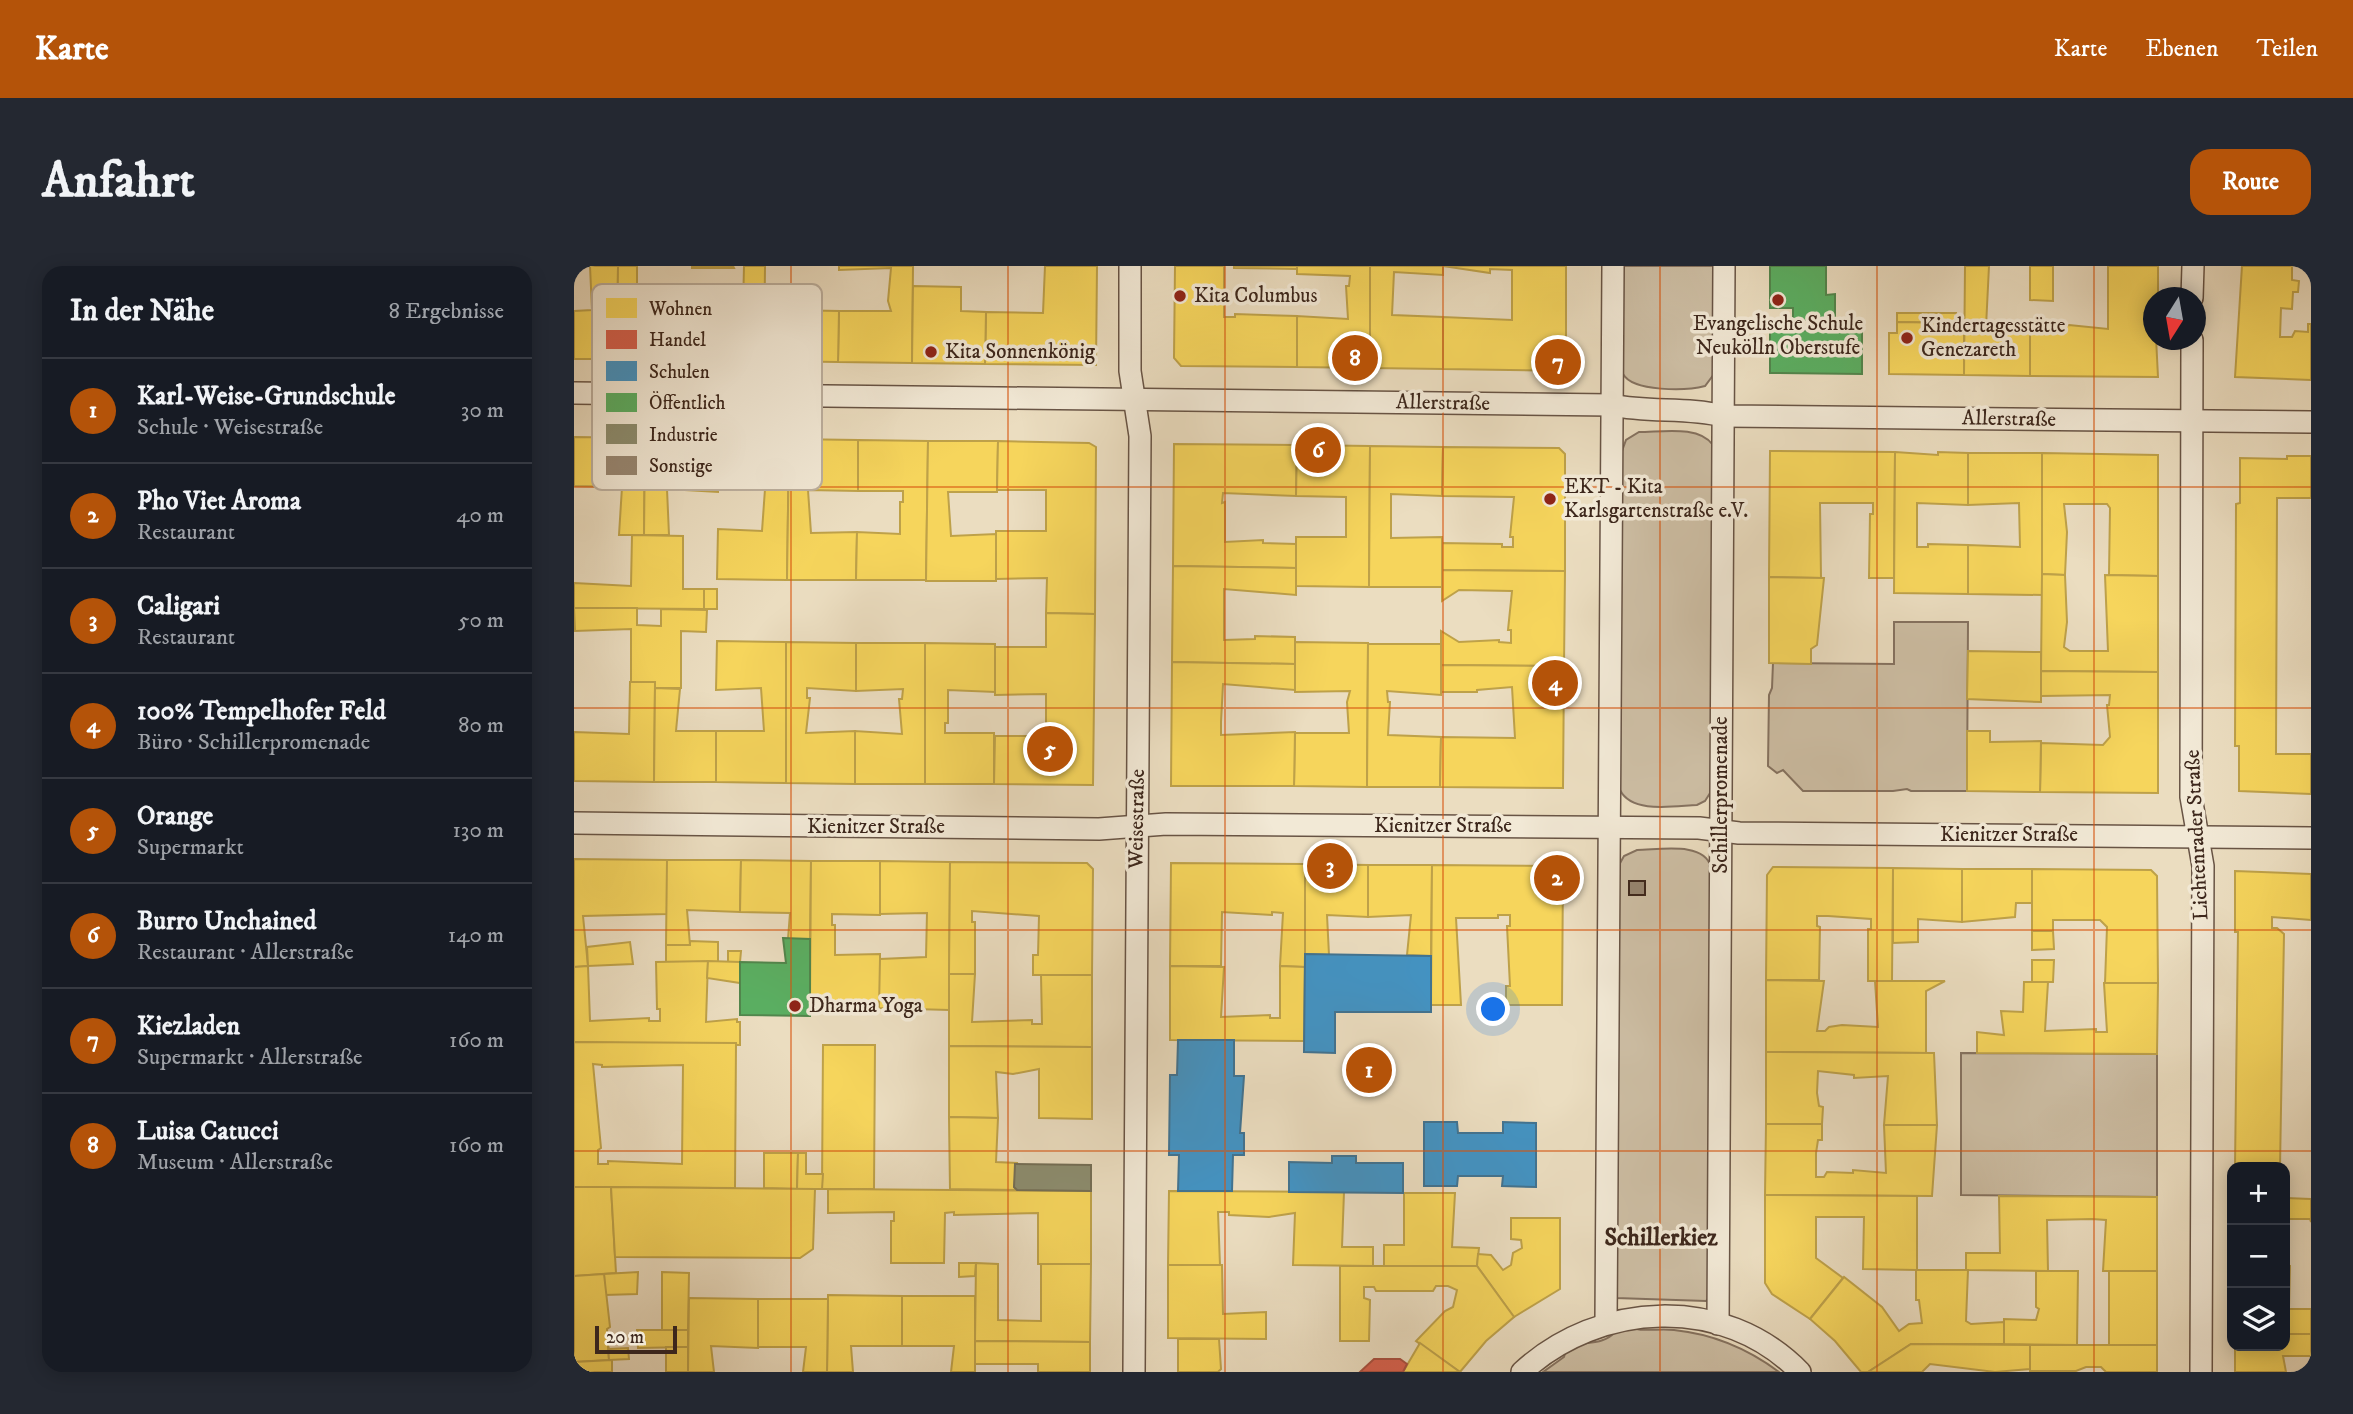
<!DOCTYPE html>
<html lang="de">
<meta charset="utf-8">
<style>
:root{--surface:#171b24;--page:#242831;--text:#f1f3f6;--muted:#9ea1a6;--line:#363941;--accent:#b45309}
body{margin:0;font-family:"IM FELL DW Pica",serif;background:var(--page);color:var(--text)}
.controls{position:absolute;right:21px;bottom:21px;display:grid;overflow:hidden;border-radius:14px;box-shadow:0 4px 18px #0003}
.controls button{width:63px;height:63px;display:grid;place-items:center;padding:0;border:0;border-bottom:2px solid var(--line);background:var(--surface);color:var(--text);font:35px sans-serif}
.compass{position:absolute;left:1569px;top:21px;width:63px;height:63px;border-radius:50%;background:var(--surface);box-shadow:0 4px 18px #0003;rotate:191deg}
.scale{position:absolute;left:21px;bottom:18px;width:82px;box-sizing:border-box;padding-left:7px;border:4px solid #3d271c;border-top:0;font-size:19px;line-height:24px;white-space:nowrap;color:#3d271c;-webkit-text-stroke:5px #f2e9d6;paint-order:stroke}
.you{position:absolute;left:920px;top:744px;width:24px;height:24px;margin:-18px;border:5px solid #fff;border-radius:50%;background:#1a73e8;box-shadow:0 0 0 10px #1a73e833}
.badge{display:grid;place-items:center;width:46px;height:46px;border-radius:50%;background:var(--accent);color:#fff;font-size:23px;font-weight:700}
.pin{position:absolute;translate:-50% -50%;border:4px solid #fff;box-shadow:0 2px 7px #0006}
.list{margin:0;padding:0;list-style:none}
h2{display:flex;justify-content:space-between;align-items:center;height:91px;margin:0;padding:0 28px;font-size:30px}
h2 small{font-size:23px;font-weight:400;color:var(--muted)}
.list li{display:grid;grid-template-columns:46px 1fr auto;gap:21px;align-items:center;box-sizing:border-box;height:105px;padding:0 28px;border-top:2px solid var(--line)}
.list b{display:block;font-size:26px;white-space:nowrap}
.list p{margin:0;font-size:23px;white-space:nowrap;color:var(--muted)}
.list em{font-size:23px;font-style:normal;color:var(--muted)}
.icon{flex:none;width:38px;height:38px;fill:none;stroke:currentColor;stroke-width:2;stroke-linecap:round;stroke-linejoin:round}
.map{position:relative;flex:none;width:1737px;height:1106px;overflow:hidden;border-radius:21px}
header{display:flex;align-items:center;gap:42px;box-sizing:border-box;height:98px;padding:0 35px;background:var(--accent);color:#fff}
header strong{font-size:33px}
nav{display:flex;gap:38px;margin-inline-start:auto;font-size:24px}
.intro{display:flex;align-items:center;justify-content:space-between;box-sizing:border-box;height:168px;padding:0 42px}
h1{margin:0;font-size:49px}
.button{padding:18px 32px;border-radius:21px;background:var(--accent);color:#fff;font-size:24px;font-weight:700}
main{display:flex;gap:42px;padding:0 42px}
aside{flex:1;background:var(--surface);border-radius:21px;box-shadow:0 4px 18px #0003}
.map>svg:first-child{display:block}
.green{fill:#cdbea4;stroke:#857260;stroke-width:2}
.homes{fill:#f6d55c;stroke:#bea149;stroke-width:2;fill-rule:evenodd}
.shops{fill:#d6604d;stroke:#a84f3e;stroke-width:2}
.schools{fill:#4393c3;stroke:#417391;stroke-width:2}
.public{fill:#5aae61;stroke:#51864c;stroke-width:2}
.industry{fill:#8c8c6e;stroke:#746e55;stroke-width:2}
.building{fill:#978671;stroke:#3d271c;stroke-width:2}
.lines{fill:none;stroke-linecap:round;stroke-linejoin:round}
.street-casing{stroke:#685445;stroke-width:24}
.street{stroke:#f2e9d6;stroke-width:21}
.grid{fill:none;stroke:#d7540e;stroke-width:2;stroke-opacity:0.55}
.poi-dot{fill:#8f2418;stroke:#f2e9d6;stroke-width:2.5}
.labels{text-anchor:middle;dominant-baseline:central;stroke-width:7;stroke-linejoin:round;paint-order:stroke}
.poi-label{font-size:21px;fill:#3d271c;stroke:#f2e9d6;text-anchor:start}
.street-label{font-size:21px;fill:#3d271c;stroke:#f2e9d6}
.quarter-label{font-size:24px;font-weight:bold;fill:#3d271c;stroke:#f2e9d6}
.key{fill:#f2e9d6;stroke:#bcaf9e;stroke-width:2}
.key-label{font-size:19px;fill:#3d271c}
</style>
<header>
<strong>Karte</strong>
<nav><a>Karte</a><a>Ebenen</a><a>Teilen</a></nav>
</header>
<div class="intro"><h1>Anfahrt</h1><a class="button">Route</a></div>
<main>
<aside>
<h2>In der Nähe<small>8 Ergebnisse</small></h2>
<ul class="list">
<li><span class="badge">1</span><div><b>Karl-Weise-Grundschule</b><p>Schule · Weisestraße</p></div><em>30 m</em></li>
<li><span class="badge">2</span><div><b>Pho Viet Aroma</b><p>Restaurant</p></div><em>40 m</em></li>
<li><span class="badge">3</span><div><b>Caligari</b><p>Restaurant</p></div><em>50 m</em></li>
<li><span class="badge">4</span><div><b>100% Tempelhofer Feld</b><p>Büro · Schillerpromenade</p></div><em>80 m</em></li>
<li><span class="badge">5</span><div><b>Orange</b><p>Supermarkt</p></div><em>130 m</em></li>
<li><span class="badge">6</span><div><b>Burro Unchained</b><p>Restaurant · Allerstraße</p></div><em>140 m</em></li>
<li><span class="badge">7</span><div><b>Kiezladen</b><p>Supermarkt · Allerstraße</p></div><em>160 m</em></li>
<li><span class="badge">8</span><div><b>Luisa Catucci</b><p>Museum · Allerstraße</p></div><em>160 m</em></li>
</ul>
</aside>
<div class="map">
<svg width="1737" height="1106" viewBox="0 0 1737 1106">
<rect width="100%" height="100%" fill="#ebddc0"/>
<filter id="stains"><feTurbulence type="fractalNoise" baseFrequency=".00286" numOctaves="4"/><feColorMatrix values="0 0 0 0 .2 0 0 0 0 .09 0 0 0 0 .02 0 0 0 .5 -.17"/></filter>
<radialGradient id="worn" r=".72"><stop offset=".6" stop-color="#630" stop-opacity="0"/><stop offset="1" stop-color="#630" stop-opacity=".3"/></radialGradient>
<g class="green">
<path d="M1048,0H1141L1140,108L1131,120C1112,125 1059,126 1049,108Z"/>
<path d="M1065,166C1088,166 1125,159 1139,179L1138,524L1131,535L1123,539C1100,540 1058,548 1046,524L1048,185L1052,174Z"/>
<path d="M1320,356H1394L1393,525H1337L1333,523L1319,525H1229L1209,504L1203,507L1194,500L1195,429L1198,422L1199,397L1320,398Z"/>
<path d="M1063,584C1085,584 1130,575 1137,601L1135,1032L1132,1035L1042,1032L1045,599L1050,590Z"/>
<path d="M1387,787L1583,788V931L1387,929Z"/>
<path d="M1052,1060C1067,1067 1083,1062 1100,1064C1139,1068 1173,1082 1205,1106H969L990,1091L993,1081C1006,1075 1025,1080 1038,1069C1044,1064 1043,1062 1052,1060Z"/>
</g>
<g class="homes">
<path d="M16,0H44L43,93H0V45L18,44Z"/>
<path d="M44,0H63V43H117V94L43,93Z"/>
<path d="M118,0H159L160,2H118Z"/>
<path d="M170,0H191L190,95L117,94V43H169Z"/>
<path d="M265,0H339L338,97L264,96L265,45H317L314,35L317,2L265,4Z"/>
<path d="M471,0H523L522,99L411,98L412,46L469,47Z"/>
<path d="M601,0H650V51H661V48L723,50V101L607,100L600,92Z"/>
<path d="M660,0H723V3L660,2Z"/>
<path d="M723,0H796V102L723,101V50L774,53L772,20H775L776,10L723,8Z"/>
<path d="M796,0H869V9L820,6L818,49L869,51V103L796,102Z"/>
<path d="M869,0H992V105L869,103V51L938,54V4L916,3V7Z"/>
<path d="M1391,0H1415L1412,61H1456V110L1390,109Z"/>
<path d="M1456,0H1479V35L1456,34Z"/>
<path d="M1534,0H1584V32H1580L1584,111L1456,110V61L1495,59L1534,63Z"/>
<path d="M1668,0H1718V14L1725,15L1724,26H1719L1718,43L1707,42L1706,71H1718L1721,65L1734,66V58H1737V114L1661,111Z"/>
<path d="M339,20L387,21V45L412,46L411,98L338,97Z"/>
<path d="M191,30H215L211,44L265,45L264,96L190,95Z"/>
<path d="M1323,47H1382V57L1323,56Z"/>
<path d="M1323,56L1382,57V60H1390V109L1315,108V67H1323Z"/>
<path d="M0,171L71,172L70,269H45L48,221L0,220Z"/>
<path d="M71,172H83V175L131,176V172H145L144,226L93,223L95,269H70Z"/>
<path d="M145,172L215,173L213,314L143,313L144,263L188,265L191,223H144Z"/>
<path d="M215,173L284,174V225L234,224L237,267L283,266L282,314H213Z"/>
<path d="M284,174L354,175L352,314H282L283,266L326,268V236H329V225H284Z"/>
<path d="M354,175H424L423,226H374L377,270L422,268V315H352Z"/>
<path d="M424,175L515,177L522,181L521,348L472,347L473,312L422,313V265H472V224H423Z"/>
<path d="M600,178L723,179L722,230L649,227L648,237L651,236V276L689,274V277L722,278V302L599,300Z"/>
<path d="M723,179L796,180L795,321L722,320V271H772V231L722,230Z"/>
<path d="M796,180L869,181L868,230L817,228V272L868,271V321H795Z"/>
<path d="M869,181L985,182L991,188V305L868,304V277L928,278V281H939V271H936L940,231L868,230Z"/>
<path d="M1196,185L1321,186L1320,312H1295L1296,248H1299V237H1246L1247,312L1195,311Z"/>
<path d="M1321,186L1364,189V186L1394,187V239L1343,237V281H1354V278L1394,279V328L1320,327Z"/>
<path d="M1394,187H1468V329L1394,328V279L1446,281L1445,237L1394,239Z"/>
<path d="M1468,187L1584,189V310L1535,309L1536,242L1533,238H1490L1493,266L1491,309L1468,308Z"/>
<path d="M1713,190H1737V232H1703L1702,488H1737V528L1665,525V480H1661L1662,238L1666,237V192L1713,193Z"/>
<path d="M58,269L109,270V323H130V343L0,342V317L57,320Z"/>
<path d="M599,300L722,302V329L650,323V374L681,373V370L721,371V398L598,396Z"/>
<path d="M868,304L991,305L990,400L867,399V365L885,376L925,374V376L937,377V364H934L938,325L885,324L868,335Z"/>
<path d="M1468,308L1491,309L1493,356L1490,381L1496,385H1534L1531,309L1584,310V406L1467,405Z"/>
<path d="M1195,311L1250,312L1243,379L1237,383V398L1195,397Z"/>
<rect x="130" y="323" width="13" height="20"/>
<path d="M0,342H63V359L87,360V343L133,344L132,366L107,365V422H81V416H57V363L1,365Z"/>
<path d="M472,347L521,348L519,519L420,518L421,470H472V428L421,429V381H472Z"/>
<path d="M143,375L212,376V517L142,516V465H190L187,422L142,424Z"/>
<path d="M212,376L282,377V425L233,422V432H236L232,467L281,465V518L212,517Z"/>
<path d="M721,376L794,377L793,521L720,520L721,467H775L773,436L776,425L721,426Z"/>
<path d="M282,377H351V518H281V465L328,468L325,433H328L329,423L282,425Z"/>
<path d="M351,377L421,378V426L374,424V457H371V467H420V518H351Z"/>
<path d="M794,378H867V429L813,425L814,436H816L814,469L867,471L866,521H793Z"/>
<path d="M1394,385L1467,386V436L1393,433Z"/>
<path d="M598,396L721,398V424L649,418L647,456V469L721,466L720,520H597Z"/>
<path d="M867,399L990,400L989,522L866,521L867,471L941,472L938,421L903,424V426H867Z"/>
<path d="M1467,405L1584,406V527L1466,526L1467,477L1529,479L1536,471L1533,439H1535L1536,429L1467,430Z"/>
<path d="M56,416H81L80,516L0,515V466L55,468Z"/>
<path d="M81,422L106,423L102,465H142V516H80Z"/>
<path d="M1393,465H1416V476L1467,475L1466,526L1393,525Z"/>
<path d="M0,593L93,594V648L9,650L14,700L0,701Z"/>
<path d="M93,594H167L166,646L113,644L116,679H92Z"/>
<path d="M167,594L237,595L236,673H214L216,647L166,646Z"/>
<path d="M237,595H306V649L258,648V659H261V689L306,688V739L236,737Z"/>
<path d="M306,595L376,596L375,744L305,742L306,693L352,691L353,647L306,648Z"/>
<path d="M376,596L513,597L519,603L518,709H459V689H464L465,650L398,645V656H401V708H375Z"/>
<path d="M597,597L731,598V701L706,700L709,647L698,646V649L648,646L647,700H596Z"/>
<path d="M731,598L794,599V651L753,649L755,689L731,688Z"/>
<path d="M794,599H858L857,690L833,689L837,649L794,651Z"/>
<path d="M858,599L984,600L989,604L988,739H932V720H936L933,660H936V649H924V652H882L887,739H857Z"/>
<path d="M1199,601L1319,602L1318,715H1294V663H1297V653L1254,650H1243V660L1246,661L1245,714H1192L1193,609Z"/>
<path d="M1319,602L1388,603V656L1344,653V676L1319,677Z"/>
<path d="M1388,603H1458V637H1442L1441,651L1388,656Z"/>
<path d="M1458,603L1577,604L1583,610L1584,717H1531L1533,661L1526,654H1479V665H1458Z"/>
<path d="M1661,605L1737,608V654L1698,651V662H1703L1710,668L1706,901H1661L1664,666H1661Z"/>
<path d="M1458,665H1479L1480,683L1458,684Z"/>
<path d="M116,675L144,676V696H92V679H116Z"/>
<path d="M56,676L59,698L14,700L13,681Z"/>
<path d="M154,685H167L166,696H154Z"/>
<path d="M1458,694H1480L1479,716H1458Z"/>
<path d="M134,695L132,756L163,753V756H166V779L0,776V701L14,700L16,755L75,752V755H86V743H83L82,696Z"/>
<path d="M134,695L166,696V717L133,712Z"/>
<path d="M596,700L650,701L647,751L696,749V752H706V700L731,701L730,775L596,774Z"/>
<path d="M375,708H401L398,756L458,754V758H468L467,709H518V781L375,780Z"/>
<path d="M1192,714L1250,715L1243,765H1251L1255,761L1268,759L1304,761L1301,715H1371L1352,725V787L1192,786Z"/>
<path d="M1450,716H1474L1471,765L1522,763V766H1533L1530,717H1584L1583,788L1403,787V766L1430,769L1427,745L1449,746Z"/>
<path d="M0,776L162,777L161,922L0,921ZM19,798L28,799V801L109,799L108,898L34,895V898H24V884L27,882Z"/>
<path d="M249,779H301L300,923H248Z"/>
<path d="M375,780L518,781V853L465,852V803L439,808L422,806L424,852L375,851Z"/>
<path d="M1192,786L1360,787L1363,859H1310L1314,810L1280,812V809L1244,805L1243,827L1245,840L1249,841L1248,858H1192Z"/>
<path d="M375,851L424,852L422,896L443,897L440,921L443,924L376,923Z"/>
<path d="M1192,858H1248V874H1244L1242,887V911H1250L1253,906L1279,907V904L1312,907L1310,859H1363L1358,930L1191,929Z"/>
<path d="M190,887H224L223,923L190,922Z"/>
<path d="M224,887H232V908H249L248,923H223Z"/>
<path d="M0,921H37L42,1007L0,1010Z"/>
<path d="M37,921L241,923L239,983L226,992L41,991Z"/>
<path d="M254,923L517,925V998H464V947L380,949V946L371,947L370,997H317V955H320V946L254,947Z"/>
<path d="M595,925L770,926L768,981H799V1000L719,999L721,947L695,951L655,949V946H644L646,999H594Z"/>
<path d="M830,927H881L878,981L905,982L903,1000H810V979H830Z"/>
<path d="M1191,929L1343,930V1004L1289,1003L1290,951H1242V992L1269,1012L1236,1053L1198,1028L1191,1017Z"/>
<path d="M1425,930L1583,931V1005H1529L1532,954L1518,953L1473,954L1474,1005L1392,1004V987H1426Z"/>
<path d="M1711,932L1737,933V956L1736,953H1715L1711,959V967H1714V1000H1711Z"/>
<path d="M937,952H986V1023L940,1051L903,1000L904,988L917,989L929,1004L937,999L939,987L948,982L947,974L937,973Z"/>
<path d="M385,997H402L401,1010L385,1011Z"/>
<path d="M402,997L424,998V1054L467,1055V998H517L516,1076L401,1075Z"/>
<path d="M594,999H648L649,1048L692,1046V1073L594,1072Z"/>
<path d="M766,1000H903L940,1051L912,1075L886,1106L842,1075L871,1045L879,1041L883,1024L874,1020H862L859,1025H802L800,1021H790V1032L796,1034L795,1075H766Z"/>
<path d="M1711,1000H1716L1715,1043H1737V1068H1711Z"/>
<path d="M1342,1004H1394L1392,1055L1397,1058L1430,1056V1078H1337L1294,1106H1287L1261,1075L1236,1053L1270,1011L1308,1041L1325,1065L1335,1058L1348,1057L1345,1034H1342Z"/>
<path d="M1462,1005H1504L1503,1079L1430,1078V1053L1462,1054L1465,1043L1462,1041Z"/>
<rect x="1535" y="1005" width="48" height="74"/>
<path d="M64,1006L63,1028L31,1029L30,1008Z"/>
<path d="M88,1006L115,1007L114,1064H88Z"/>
<path d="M30,1008L36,1061L33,1063L35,1094L0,1096V1010Z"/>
<path d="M254,1029L328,1030V1080H277L279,1106H253Z"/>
<path d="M328,1030H401V1106H377L380,1080H328Z"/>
<path d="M115,1032L184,1033V1082L137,1080L140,1106H114Z"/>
<path d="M184,1033H254L253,1106H229L232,1081H184Z"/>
<path d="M63,1064H114V1081L64,1082Z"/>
<path d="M1711,1068H1737V1090H1709L1712,1106H1661V1080H1711Z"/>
<path d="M604,1073H645L647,1103L644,1106H604Z"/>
<path d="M401,1075L516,1076V1106H464V1098H401Z"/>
<path d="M846,1077L886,1106H829Z"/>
<path d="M1337,1078L1456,1079V1103L1421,1106L1356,1098L1348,1106H1294Z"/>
<path d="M1456,1079H1583V1106H1532L1527,1101H1512L1502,1105H1456Z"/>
<path d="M34,1080L35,1083L54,1082L55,1093L35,1094Z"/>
<rect x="92" y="1081" width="22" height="25"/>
<path d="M38,1094V1106H0V1096Z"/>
</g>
<path class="shops" d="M800,1093H826L833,1098L829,1106H786Z"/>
<g class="schools">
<path d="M731,688L857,690V746H761V787L730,786Z"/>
<path d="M604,774H660V810H670L666,867H670V889H659L658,925H604L605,889H595L596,809H603Z"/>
<path d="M850,856H883L884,867H929V856L962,857V921L928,920L929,910H884L883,920H850Z"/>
<path d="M758,890H782V897H829V927L715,926V896L758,897Z"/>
</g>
<g class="public">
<path d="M1196,0H1252V29L1261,28V54H1219V42H1196Z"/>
<path d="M1196,64L1288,65V108L1196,107Z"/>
<path d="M209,672L236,673V750L166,749V696L212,697Z"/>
</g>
<path class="industry" d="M441,898L517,899V925L443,924L440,921Z"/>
<rect class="building" x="1055" y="615" width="16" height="14"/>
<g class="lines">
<defs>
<g id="street">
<path d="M556,0V105L566,170L560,1106"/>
<path d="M1618,32L1619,0"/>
<path d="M1618,74L1617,531L1629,600L1627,1106"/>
<path d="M0,127L1038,139C1075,147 1113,141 1149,150L1737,156"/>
<path d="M0,557L525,563L592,558L1125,562L1165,567L1737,572"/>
<path d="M1032,1056L1039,0"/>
<path d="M1144,1058L1150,0"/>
<path d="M948,1106C1025,1035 1150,1028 1226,1106"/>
</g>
</defs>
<use href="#street" class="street-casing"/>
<use href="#street" class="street"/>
</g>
<path class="grid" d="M217,0V1106M434,0V1106M651,0V1106M869,0V1106M1086,0V1106M1303,0V1106M1520,0V1106M0,221H1737M0,442H1737M0,664H1737M0,885H1737"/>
<g class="poi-dot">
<circle cx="606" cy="30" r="7"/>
<circle cx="1204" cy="34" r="7"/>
<circle cx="1333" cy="72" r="7"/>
<circle cx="357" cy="86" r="7"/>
<circle cx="976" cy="233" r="7"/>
<circle cx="221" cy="740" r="7"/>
</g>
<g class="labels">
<g class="poi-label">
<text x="620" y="30">Kita Columbus</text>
<text x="1204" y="58" text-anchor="middle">Evangelische Schule<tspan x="1204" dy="24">Neukölln Oberstufe</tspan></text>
<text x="1347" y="60">Kindertagesstätte<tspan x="1347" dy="24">Genezareth</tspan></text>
<text x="371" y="86">Kita Sonnenkönig</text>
<text x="990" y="221">EKT - Kita<tspan x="990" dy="24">Karlsgartenstraße e.V.</tspan></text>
<text x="235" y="740">Dharma Yoga</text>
</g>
<g class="street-label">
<text transform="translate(869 137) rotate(1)">Allerstraße</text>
<text transform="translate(1435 153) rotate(1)">Allerstraße</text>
<text transform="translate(1147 529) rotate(-90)">Schillerpromenade</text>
<text transform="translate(563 553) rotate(-89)">Weisestraße</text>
<text x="869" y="560">Kienitzer Straße</text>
<text x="302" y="561">Kienitzer Straße</text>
<text x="1435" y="569">Kienitzer Straße</text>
<text transform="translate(1623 569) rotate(-93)">Lichtenrader Straße</text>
</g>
<g class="quarter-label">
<text x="1087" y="972">Schillerkiez</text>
</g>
</g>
<rect x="18" y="18" width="230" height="206" rx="10" class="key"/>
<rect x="32" y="32" width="31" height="20" fill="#f6d55c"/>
<rect x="32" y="64" width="31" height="19" fill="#d6604d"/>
<rect x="32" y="95" width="31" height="20" fill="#4393c3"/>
<rect x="32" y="127" width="31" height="19" fill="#5aae61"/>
<rect x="32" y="158" width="31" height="20" fill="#8c8c6e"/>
<rect x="32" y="190" width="31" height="19" fill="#978671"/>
<g class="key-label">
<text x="75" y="49">Wohnen</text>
<text x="75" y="80">Handel</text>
<text x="75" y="112">Schulen</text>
<text x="75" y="143">Öffentlich</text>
<text x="75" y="175">Industrie</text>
<text x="75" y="206">Sonstige</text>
</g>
<rect width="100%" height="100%" filter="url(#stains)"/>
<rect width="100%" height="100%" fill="url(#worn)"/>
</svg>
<div class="controls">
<button>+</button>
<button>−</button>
<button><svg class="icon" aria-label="layers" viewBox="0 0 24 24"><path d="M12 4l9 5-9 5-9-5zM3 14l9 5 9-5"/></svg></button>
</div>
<svg class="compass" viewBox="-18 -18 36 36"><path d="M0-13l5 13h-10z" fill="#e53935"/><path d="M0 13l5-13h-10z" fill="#9ea1a6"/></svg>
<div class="scale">20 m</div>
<div class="you"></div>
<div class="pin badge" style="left:795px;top:804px">1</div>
<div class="pin badge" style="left:983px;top:612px">2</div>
<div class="pin badge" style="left:756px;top:600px">3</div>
<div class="pin badge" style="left:981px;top:417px">4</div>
<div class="pin badge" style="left:476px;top:483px">5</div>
<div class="pin badge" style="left:744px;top:184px">6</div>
<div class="pin badge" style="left:984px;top:96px">7</div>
<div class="pin badge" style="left:781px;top:92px">8</div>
</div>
</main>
